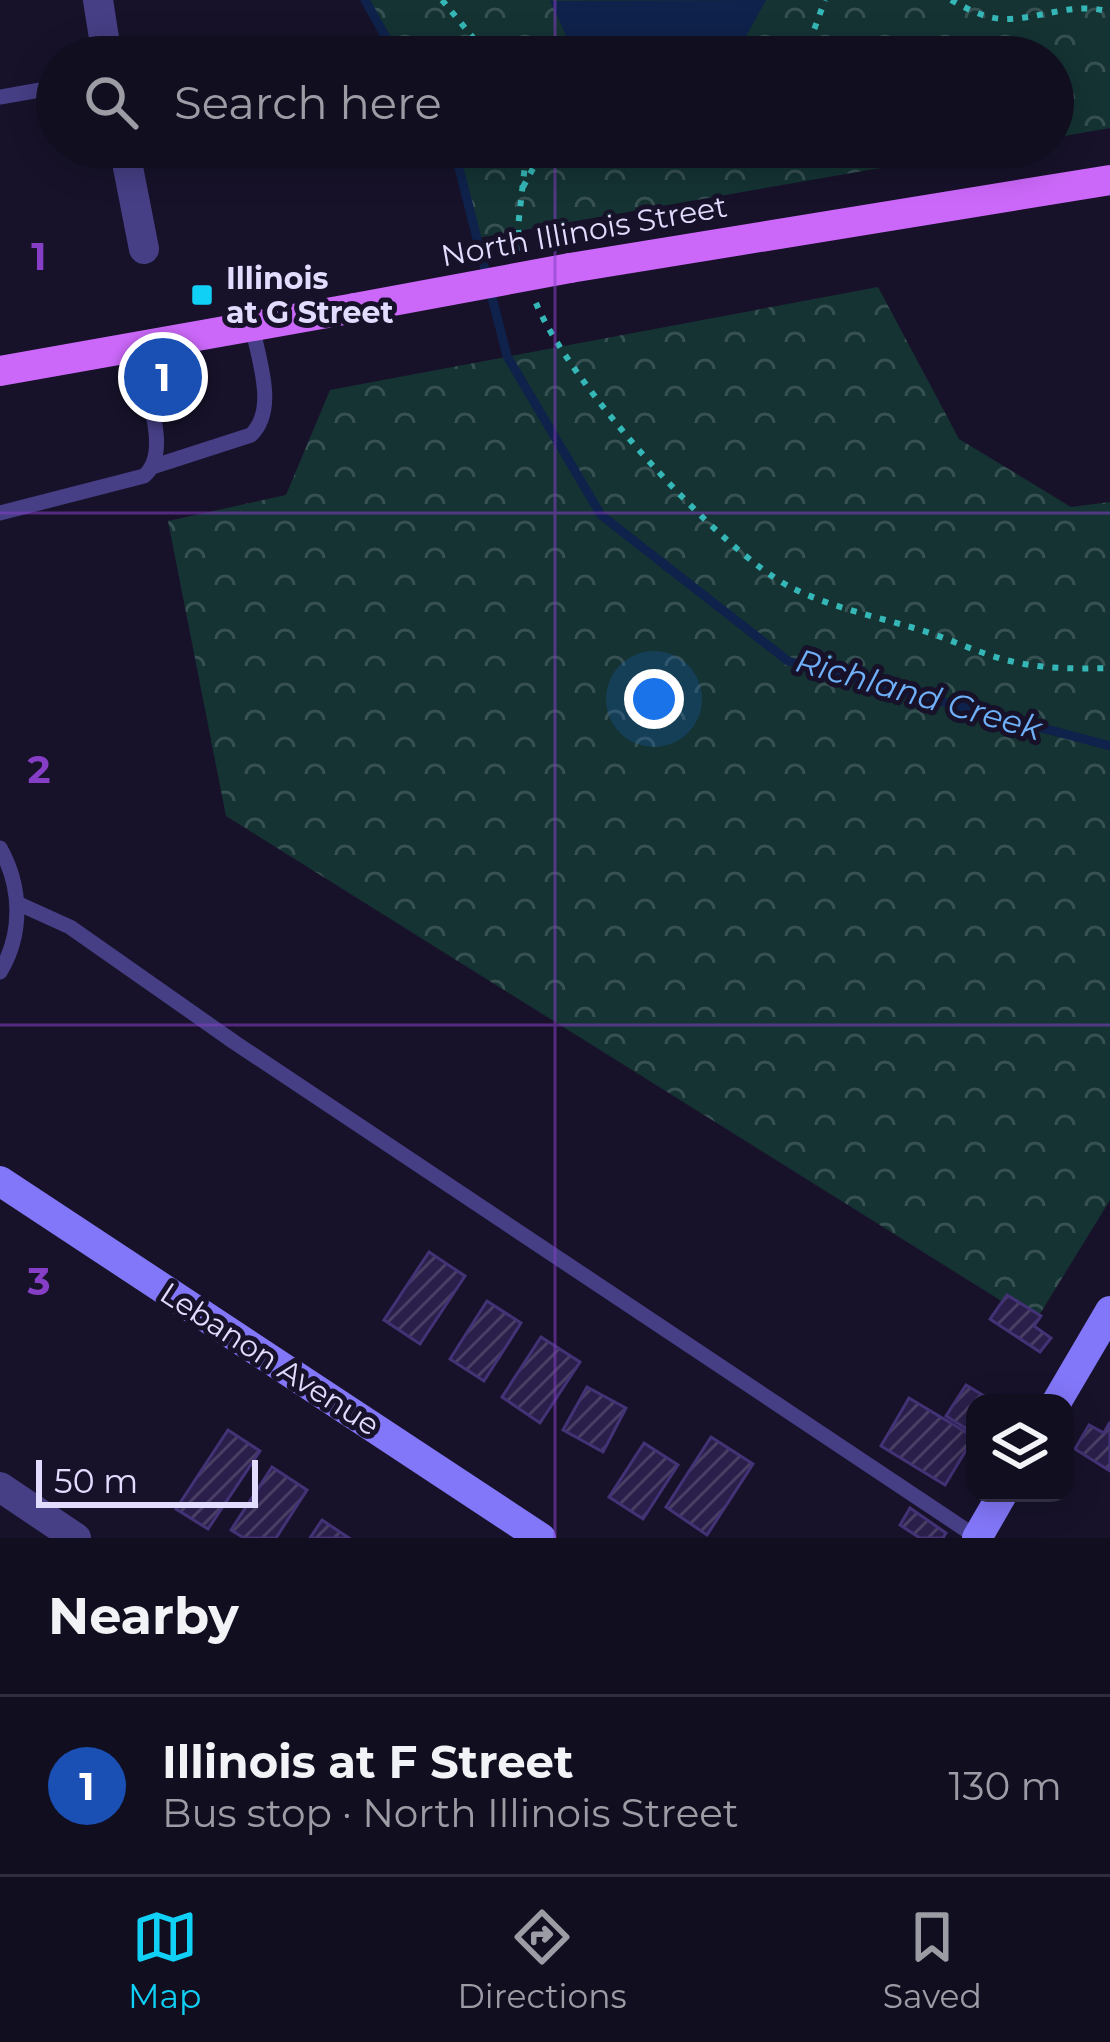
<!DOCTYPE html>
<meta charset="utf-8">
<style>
:root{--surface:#110e20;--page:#1e1c2d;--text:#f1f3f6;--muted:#9c9ca5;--line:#302e3e;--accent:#11d0f5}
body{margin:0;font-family:Montserrat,sans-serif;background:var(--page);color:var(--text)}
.controls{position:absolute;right:36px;bottom:36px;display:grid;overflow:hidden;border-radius:24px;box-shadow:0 6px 30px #0003}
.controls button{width:108px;height:108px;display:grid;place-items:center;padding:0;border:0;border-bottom:3px solid var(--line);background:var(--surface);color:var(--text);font:60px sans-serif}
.scale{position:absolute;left:36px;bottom:30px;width:222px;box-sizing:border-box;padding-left:12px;border:6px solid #e2dcfe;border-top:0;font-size:33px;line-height:42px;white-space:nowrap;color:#e2dcfe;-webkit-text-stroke:9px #17122a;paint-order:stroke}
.you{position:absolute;left:654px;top:699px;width:42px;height:42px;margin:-30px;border:9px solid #fff;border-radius:50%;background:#1a73e8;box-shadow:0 0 0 18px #1a73e833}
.badge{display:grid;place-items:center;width:78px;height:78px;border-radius:50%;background:var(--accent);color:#fff;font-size:39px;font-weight:700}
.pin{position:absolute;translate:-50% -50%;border:6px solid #fff;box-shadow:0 3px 12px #0006}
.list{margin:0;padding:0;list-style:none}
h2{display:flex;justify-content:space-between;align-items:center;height:156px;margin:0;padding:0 48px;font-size:51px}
h2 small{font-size:39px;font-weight:400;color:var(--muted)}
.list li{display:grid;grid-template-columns:78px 1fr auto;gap:36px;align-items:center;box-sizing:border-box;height:180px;padding:0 48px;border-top:3px solid var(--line)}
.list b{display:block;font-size:45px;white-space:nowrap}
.list p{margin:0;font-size:39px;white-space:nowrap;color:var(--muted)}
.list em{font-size:39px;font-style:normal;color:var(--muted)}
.icon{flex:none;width:66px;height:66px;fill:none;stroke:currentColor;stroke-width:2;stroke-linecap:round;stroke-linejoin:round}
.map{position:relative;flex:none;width:1110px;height:1538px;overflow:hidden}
.search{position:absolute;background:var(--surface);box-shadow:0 6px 30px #0003;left:36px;right:36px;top:36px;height:132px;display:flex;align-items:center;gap:30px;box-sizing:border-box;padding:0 42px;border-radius:66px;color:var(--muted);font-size:45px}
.sheet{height:336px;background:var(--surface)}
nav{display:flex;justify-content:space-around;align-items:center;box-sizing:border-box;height:168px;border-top:3px solid var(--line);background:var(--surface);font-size:33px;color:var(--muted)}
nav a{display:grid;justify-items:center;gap:6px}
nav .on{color:var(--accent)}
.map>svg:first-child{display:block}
.forest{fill:url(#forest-crowns)}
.water{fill:#0f224b}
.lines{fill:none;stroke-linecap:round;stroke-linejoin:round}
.stream{stroke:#0f224b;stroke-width:9}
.building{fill:url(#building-hatch);stroke:#433275;stroke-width:3}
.path{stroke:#36b7b7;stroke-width:6;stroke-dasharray:6 9;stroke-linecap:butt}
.lane{stroke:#463f86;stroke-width:15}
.street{stroke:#463f86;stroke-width:30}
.secondary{stroke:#8377f9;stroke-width:30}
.primary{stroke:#cb68f9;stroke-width:30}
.primary-bridge{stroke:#cb68f9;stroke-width:30}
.grid{fill:none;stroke:#853ec5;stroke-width:3;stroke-opacity:0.55}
.poi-dot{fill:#11d0f5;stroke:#17122a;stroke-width:4.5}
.labels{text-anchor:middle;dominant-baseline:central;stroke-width:10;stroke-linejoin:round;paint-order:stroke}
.street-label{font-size:30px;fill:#e2dcfe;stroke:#17122a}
.poi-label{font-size:30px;font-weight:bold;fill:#e2dcfe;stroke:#17122a;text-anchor:start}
.water-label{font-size:33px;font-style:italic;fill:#6fb0f9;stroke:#17122a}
.grid-label{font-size:39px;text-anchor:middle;font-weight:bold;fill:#853ec5;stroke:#17122a;stroke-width:10;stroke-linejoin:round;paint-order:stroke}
</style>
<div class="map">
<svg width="1110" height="1538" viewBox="0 0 1110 1538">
<defs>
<pattern id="forest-crowns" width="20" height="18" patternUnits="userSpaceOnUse" patternTransform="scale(3)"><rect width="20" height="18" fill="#153333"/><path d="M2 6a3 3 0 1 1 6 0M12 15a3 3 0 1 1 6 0" fill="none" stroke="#375052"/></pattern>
<pattern id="building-hatch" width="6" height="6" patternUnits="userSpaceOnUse" patternTransform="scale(3)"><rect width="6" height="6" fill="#2a1f4a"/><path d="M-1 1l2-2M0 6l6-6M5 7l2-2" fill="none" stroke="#493f65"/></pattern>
</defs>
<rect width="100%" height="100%" fill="#17122a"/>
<g class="forest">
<path d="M365,0H1110V128L1053,138V57H397Z"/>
<path d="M447,147H1002L477,238L459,168Z"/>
<path d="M878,287L959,439L1071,507L1110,502V1200L1035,1322L226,816L168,521L286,495L330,390Z"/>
</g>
<path class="water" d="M766,0L739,49L727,57H576L550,1Z"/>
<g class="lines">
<g class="stream">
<path d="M365,0L397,57"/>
<path d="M447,147L459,168L507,356L601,515L788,661L1110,746"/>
</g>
</g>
<g class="building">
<path d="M429,1252L465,1276L420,1344L384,1320Z"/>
<path d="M1007,1295L1041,1316L1034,1326L1051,1338L1040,1352L990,1319Z"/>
<path d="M487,1301L521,1323L484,1381L450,1359Z"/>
<path d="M541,1337L580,1362L540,1423L502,1397Z"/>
<path d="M966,1385L996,1403H975V1434L946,1416Z"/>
<path d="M587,1387L626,1408L603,1452L563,1430Z"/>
<path d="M909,1398L974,1437L945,1485L881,1446Z"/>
<path d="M1110,1422V1471L1075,1449L1089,1425L1104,1433Z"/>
<path d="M228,1430L260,1451L208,1529L176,1509Z"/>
<path d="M711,1437L753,1464L707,1535L666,1507Z"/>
<path d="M644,1443L678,1465L643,1519L609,1497Z"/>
<path d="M272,1467L307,1490L276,1538H244L231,1530Z"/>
<path d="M910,1508L946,1533L943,1538H920L900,1525Z"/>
<path d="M322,1520L349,1538H310Z"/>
</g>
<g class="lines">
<g class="path">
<path d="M442,0L489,57"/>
<path d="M951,0C968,9 985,19 1005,19C1042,19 1073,1 1110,12"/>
<path d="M804,57L825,0"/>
<path d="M523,187L537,161L552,147"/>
<path d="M520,251L518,227L527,147"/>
<path d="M536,303C568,381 718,550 792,588C831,607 873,616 914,628C946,637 977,653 1010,661C1043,669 1076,669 1110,668"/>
</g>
<g class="lane">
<path d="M0,97L57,87"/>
<path d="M155,466L251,435C278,409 258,359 252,325"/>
<path d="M0,513L144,476C174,451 142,381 133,346"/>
<path d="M0,848C22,887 23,934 0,972"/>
<path d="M17,903L70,927L234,1042L978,1538"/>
</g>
<g class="street">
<path d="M98,0L107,57"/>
<path d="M124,147L144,249"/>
<path d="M0,1487L76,1538"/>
</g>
<g class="secondary">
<path d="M0,1181L541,1538"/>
<path d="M1056,1403L1110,1311"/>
<path d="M977,1538L1003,1493"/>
</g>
<g class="primary">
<path d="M570,268L1110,180"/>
<path d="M0,371L355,308"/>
</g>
<path class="primary-bridge" d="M355,308L570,268"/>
</g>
<path class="grid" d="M555,0V57M555,147V1538M0,513H1110M0,1025H1110"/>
<rect class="poi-dot" x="190" y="283" width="24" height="24" rx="6"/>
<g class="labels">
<g class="street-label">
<text transform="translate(584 231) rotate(-10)">North Illinois Street</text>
<text transform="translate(270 1359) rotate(33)">Lebanon Avenue</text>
</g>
<g class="poi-label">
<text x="226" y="278">Illinois<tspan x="226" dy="34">at G Street</tspan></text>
</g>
<g class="water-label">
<text transform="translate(919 694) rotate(16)">Richland Creek</text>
</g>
</g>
<g class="grid-label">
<text x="39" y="270">1</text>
<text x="39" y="783">2</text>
<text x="39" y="1295">3</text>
</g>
</svg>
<div class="controls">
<button><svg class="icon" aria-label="layers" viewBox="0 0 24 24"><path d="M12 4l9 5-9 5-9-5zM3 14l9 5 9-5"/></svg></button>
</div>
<div class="scale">50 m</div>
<div class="you"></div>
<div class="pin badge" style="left:163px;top:377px;background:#1a4fb4">1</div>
<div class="search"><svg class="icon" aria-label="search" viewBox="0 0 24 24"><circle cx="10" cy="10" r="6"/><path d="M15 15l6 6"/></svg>Search here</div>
</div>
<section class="sheet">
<h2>Nearby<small></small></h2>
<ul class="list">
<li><span class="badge" style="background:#1a4fb4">1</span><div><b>Illinois at F Street</b><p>Bus stop · North Illinois Street</p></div><em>130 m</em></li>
</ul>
</section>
<nav>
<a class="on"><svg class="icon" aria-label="map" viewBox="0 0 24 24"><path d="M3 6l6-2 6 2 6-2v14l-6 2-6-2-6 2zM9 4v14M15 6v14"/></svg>Map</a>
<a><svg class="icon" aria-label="directions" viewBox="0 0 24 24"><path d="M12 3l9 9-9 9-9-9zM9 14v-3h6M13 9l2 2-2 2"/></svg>Directions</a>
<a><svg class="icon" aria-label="saved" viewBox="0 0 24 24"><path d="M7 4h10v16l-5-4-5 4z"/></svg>Saved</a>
</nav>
